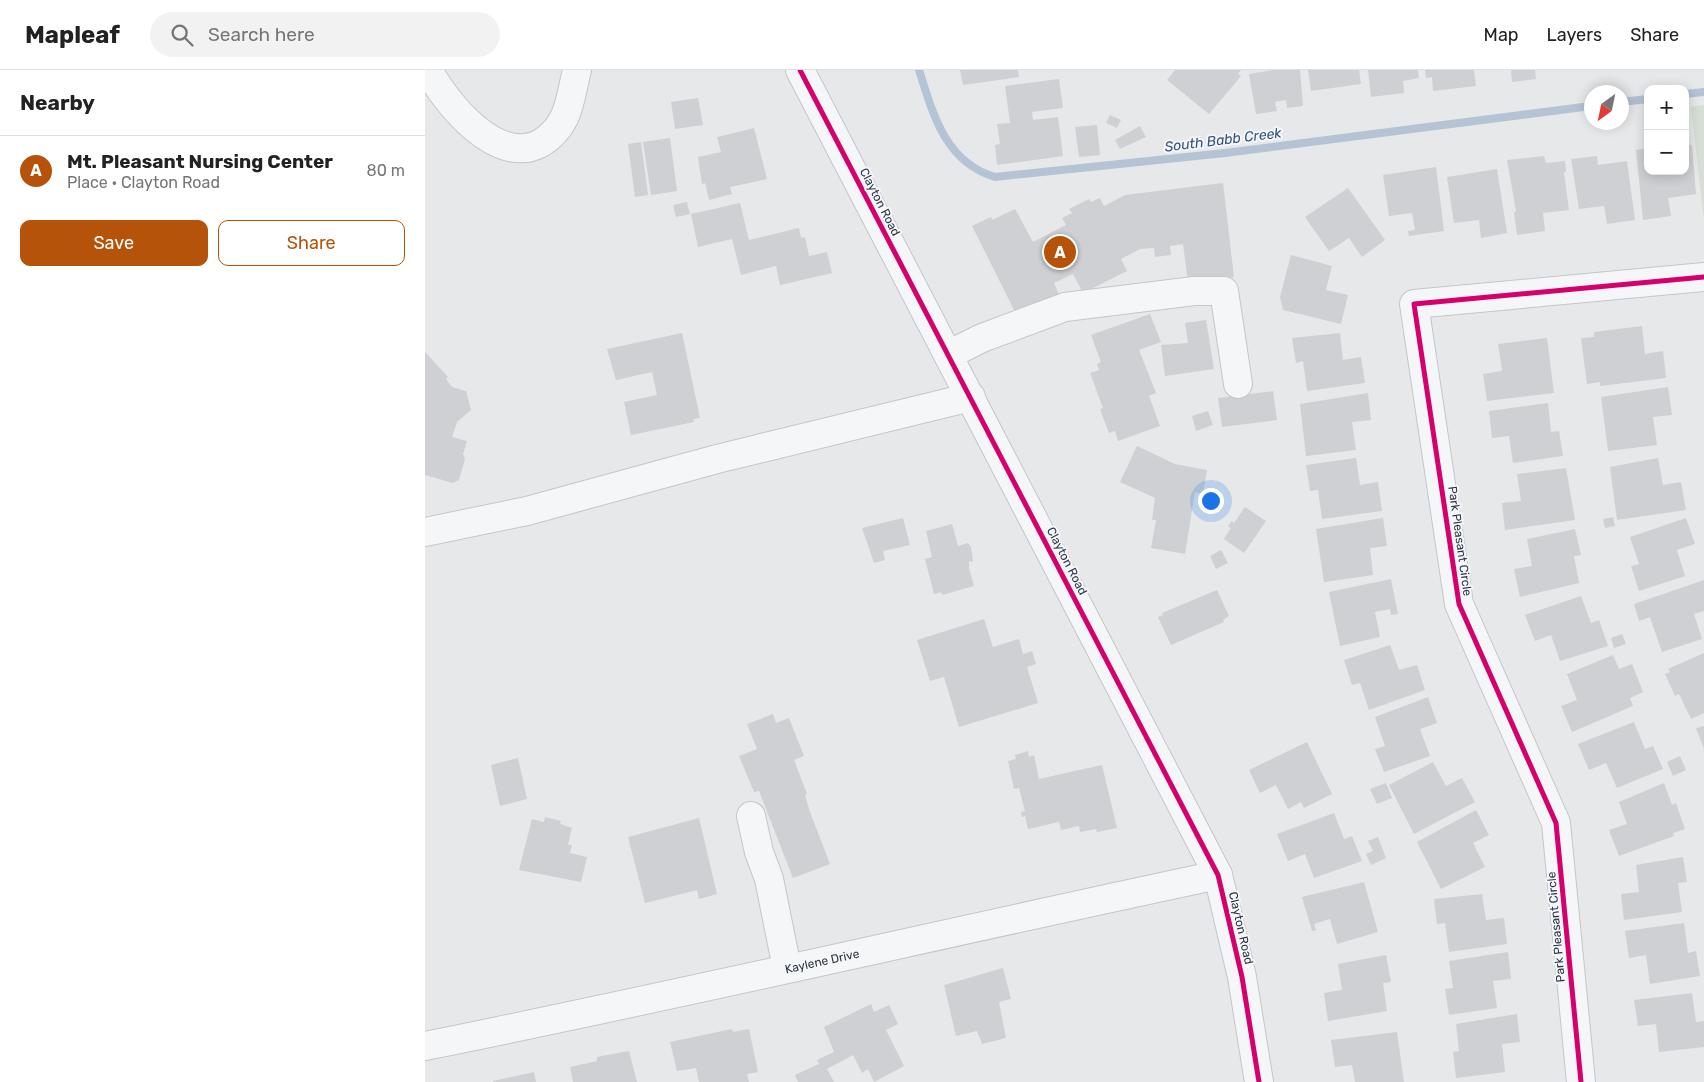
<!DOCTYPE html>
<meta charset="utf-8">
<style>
:root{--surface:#fff;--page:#f2f2f2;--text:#222;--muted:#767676;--line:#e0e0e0;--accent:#b45309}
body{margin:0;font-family:Rubik,sans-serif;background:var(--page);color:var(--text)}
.controls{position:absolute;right:15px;top:15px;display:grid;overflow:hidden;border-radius:10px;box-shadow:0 2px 12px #0003}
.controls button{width:45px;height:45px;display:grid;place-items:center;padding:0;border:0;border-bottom:1px solid var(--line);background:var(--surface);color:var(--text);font:25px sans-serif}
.compass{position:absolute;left:1159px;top:15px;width:45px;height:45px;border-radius:50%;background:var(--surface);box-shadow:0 2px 12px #0003;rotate:213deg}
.you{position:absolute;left:785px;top:430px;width:18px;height:18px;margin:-12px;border:4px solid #fff;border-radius:50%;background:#1a73e8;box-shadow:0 0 0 8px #1a73e833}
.badge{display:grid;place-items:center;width:32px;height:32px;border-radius:50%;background:var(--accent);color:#fff;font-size:16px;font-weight:700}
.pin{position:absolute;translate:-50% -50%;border:2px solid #fff;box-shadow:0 1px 5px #0006}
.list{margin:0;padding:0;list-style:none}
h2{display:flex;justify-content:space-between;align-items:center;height:65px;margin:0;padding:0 20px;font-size:21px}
h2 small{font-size:16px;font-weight:400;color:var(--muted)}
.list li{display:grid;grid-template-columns:32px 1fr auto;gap:15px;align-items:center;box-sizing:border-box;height:70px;padding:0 20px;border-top:1px solid var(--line)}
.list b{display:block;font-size:19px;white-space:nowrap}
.list p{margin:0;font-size:16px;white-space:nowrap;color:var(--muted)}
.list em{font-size:16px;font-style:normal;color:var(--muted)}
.actions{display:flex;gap:10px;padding:15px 20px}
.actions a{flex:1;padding:11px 0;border:1px solid var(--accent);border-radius:10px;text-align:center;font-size:18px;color:var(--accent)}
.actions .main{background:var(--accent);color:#fff}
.icon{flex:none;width:28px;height:28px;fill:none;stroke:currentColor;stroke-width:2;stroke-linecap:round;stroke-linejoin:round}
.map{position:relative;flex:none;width:1279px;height:1012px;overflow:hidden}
header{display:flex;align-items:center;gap:30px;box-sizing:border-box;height:70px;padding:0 25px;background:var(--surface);border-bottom:1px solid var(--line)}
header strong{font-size:24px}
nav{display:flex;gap:28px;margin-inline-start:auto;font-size:18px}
.search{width:350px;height:45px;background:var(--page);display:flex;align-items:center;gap:12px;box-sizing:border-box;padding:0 18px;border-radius:28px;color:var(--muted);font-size:19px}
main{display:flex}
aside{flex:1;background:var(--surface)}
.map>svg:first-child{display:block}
.green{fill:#d6ded6}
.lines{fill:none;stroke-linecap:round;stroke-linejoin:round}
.stream{stroke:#b4c4d5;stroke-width:8}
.building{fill:#ced0d3}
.minor-casing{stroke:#c4c6c8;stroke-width:30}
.minor{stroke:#f5f6f7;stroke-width:28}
.cycleway-casing{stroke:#f4f6f9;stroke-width:8}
.cycleway{stroke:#d6006c;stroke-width:5}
.labels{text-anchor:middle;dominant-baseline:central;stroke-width:4;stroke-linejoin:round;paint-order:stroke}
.street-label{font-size:12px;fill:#2b3445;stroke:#f4f6f9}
.water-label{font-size:14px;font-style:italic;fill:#34527a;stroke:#f4f6f9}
</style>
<header>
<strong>Mapleaf</strong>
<div class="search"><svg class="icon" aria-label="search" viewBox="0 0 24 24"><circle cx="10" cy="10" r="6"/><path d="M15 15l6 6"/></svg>Search here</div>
<nav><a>Map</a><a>Layers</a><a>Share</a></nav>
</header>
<main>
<aside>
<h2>Nearby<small></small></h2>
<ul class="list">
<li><span class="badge">A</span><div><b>Mt. Pleasant Nursing Center</b><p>Place · Clayton Road</p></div><em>80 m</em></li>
</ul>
<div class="actions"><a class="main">Save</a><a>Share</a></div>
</aside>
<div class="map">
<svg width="1279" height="1012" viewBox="0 0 1279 1012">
<rect width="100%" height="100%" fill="#e6e8ea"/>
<path class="green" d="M1279,35V150L1266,37Z"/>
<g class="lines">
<g class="stream">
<path d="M494,0C508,44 520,92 570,107L800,83L1166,36"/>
<path d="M1260,24L1279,22"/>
<path d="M1196,32L1223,29"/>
</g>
</g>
<g class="building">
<path d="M535,0H593L594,7L538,15Z"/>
<path d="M750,0H816L813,4L816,6L784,44L742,10Z"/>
<path d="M848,0H875L878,36L862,38L861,30L850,32L852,41L831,44L824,4Z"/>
<path d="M883,0H934L936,14L886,21Z"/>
<path d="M943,0H993L994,8L978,11L979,23L946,27Z"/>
<path d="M1000,0H1049L1051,16L1008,21L1007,7L1001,8Z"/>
<path d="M1086,0H1110L1111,9L1087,12Z"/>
<path d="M634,9L638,38L607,42L608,50L633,47L638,86L572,95L570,75L575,74L572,54L585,53L580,16Z"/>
<path d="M273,28L278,55L250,59L246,32Z"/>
<path d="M685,45L696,50L692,58L681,53Z"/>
<path d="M672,55L675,85L654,87L650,57Z"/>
<path d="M715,56L721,67L695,79L690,70Z"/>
<path d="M329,58L342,109L305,117L307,124L284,130L280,113L277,114L273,87L296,82L292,67Z"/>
<path d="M245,68L252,121L226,125L218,72Z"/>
<path d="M216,72L223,125L210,127L203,74Z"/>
<path d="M1267,75L1271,124L1243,128L1246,146L1218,150L1211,80L1223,78V101H1260V76Z"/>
<path d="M1119,86L1121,93L1140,91L1141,102H1139L1144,140L1118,143L1120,161L1092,165L1089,142L1091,141L1082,90Z"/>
<path d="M1172,86L1173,95L1202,91L1210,150L1182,154L1179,136L1154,139L1146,89Z"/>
<path d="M1011,97L1019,161L984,166L983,161L990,160L987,143L964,146L958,105Z"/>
<path d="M1072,99L1082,163L1056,168L1054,150L1029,153L1022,107Z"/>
<path d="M798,113L809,207L763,212L758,174L745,176L746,185L730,187L729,178L715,179L696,189L702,201L658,223L648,204L629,213L635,227L593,248L547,156L566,147L567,150L590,139L608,172L641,155L637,148L647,143L644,139L664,129L666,132L675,128L679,136L700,125Z"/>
<path d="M923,118L960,170L937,187L924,168L904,181L880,147Z"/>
<path d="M262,132L265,144L251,147L248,135Z"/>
<path d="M315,133L324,170L374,158L376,168L380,167L384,186L402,182L407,203L355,215L351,196L316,205L307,169L273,177L266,144Z"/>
<path d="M866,185L907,196L901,220L923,225L916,254L858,240L855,227Z"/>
<path d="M725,244L736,272L714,280L731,323L724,326L735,356L693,371L690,361L684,363L675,339L678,338L665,303L674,300L672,294L676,292L666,265Z"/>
<path d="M781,250L789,299L740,306L736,275L763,273L760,253Z"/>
<path d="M1217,256L1220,284L1238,281L1241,308L1175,316V312L1162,314L1156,268L1169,267V262Z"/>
<path d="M257,263L275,348L268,349L269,352L206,365L199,332L232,325L227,302L191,310L182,279Z"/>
<path d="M915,263L918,290L936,287L940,313L882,321L878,291L871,293L867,268Z"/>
<path d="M1122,268L1129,323L1062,331L1058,304L1077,301L1073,274Z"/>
<path d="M0,282L23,307L21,309L27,317L41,321L46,340L32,352L27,367L42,371L38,384L40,389L34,410L28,413L0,405Z"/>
<path d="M1243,317L1247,345L1228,347L1232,375L1183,381L1176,327Z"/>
<path d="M848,321L852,350L797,357L793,328Z"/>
<path d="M943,323L946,350L927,352L931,380L881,386L875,334Z"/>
<path d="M1123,333L1126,362L1134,361L1138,386L1088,393L1084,366L1067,368L1064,341Z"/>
<path d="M783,341L788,355L771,361L767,346Z"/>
<path d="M712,376L750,394L782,400L778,424L770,422L760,484L726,478L731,450H727L730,428L695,412Z"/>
<path d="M931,388L935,415L953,412L957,441L897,449L893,420L885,421L881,395Z"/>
<path d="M1233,388L1238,415L1256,412L1261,440L1192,450L1185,397Z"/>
<path d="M1141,398L1150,450L1080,460L1077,433L1096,431L1092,404Z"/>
<path d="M820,437L841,451L819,483L799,469L806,458L803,456L807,451L809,453Z"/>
<path d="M1188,447L1190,456L1180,458L1178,449Z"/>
<path d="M478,448L485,475L458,481L460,490L449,493L437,458Z"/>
<path d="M958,448L962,476L945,478L948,505L899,512L891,459Z"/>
<path d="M1261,448L1270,474L1252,480L1260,506L1214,521L1206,496L1214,494L1205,467Z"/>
<path d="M527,454L533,476L543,473L546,477L548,491L544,492V498L549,516L517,525L516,522L509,524L500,489L507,487L501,461Z"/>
<path d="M1150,459L1156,485L1149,486L1154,513L1095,527L1089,499L1107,496L1102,469Z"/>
<path d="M796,480L803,493L791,499L785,486Z"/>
<path d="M966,509L973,544L966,545L965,539L950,542L955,567L915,576L904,522Z"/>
<path d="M1279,510V541L1269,544L1277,569L1237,582L1225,547L1214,551L1209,534Z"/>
<path d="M792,520L804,546L798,550L799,552L746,575L733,547L738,545L737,543Z"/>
<path d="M1156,526L1166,553L1174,550L1183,576L1135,591L1126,565L1110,571L1100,545Z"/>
<path d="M559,549L568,577L594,569L598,584L607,581L611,594L602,597L613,633L534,657L519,607L505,611L492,570Z"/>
<path d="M1197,564L1201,574L1189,578L1186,568Z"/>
<path d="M965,575L974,600L992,595L1000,620L944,640L935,613L927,615L919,590Z"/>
<path d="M1279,583V643L1266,649L1254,624L1250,626L1240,604L1245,602L1243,599Z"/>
<path d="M1188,585L1194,599L1207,594L1218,622L1205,628L1208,636L1147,662L1136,636L1152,630L1142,604Z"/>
<path d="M1003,627L1012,653L995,659L1005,686L959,702L950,679L960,676L950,647Z"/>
<path d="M348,644L351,653L364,648L379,686L369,690L382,724L380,725L385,742L405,794L368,808L334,721L329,722L314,686L332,679L322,654Z"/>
<path d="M1209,652L1220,679L1228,676L1238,699L1192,718L1181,693L1164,700L1153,674Z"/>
<path d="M1279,656V679L1271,658Z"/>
<path d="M882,672L907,724L879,738L876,732L863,739L851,715L835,723L824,700Z"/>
<path d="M603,681L604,687L609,685L614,709L677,695L692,758L672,762L671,759L655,762L654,756L636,760L634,752L603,759L600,746L597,747L596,742L600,741L594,718L589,719L583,691L591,689L590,685Z"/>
<path d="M1255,686L1261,700L1248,706L1242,692Z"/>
<path d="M93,688L102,729L75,736L66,695Z"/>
<path d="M1008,692L1021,716L1037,708L1050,732L989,764L964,715Z"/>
<path d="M961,713L967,728L952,734L945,719Z"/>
<path d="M1239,713L1247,735L1251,733L1260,759L1248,763L1249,766L1194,786L1184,760L1202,754L1194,732Z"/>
<path d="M1051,740L1064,765L1048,773L1060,797L1016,819L992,772Z"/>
<path d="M909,743L919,769L927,766L937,791L889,808L880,784L863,791L852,764Z"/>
<path d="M120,747L136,751L135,754L147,758L143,775H147L145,783L162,787L156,812L94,800L107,749L119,752Z"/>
<path d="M274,748L292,824L274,829L272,820L220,833L203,767Z"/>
<path d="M953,767L961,788L946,795L941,784L948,781L943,771Z"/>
<path d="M1258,787L1262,812L1253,813L1257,842L1199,850L1196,824L1214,822L1211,795Z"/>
<path d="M939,812L953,862L912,874L905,849L889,854L891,860L887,861L877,827Z"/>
<path d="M1057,824L1061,850L1079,848L1082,874L1024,882L1020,853L1012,854L1009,829Z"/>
<path d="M1259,853L1263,883L1271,881L1275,906L1225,914L1221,885L1204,888L1200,861Z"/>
<path d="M1083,882L1086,909L1068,911L1072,938L1024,945L1020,919L1028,918L1024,891Z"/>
<path d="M961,885L966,912L958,913L962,941L903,951L899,923L917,920L913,894Z"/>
<path d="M578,898L586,929L574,932L581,968L557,974L552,961L531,966L519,915Z"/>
<path d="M1267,923L1271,952L1279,951V977L1234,982L1231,954L1213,956L1209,930Z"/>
<path d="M446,934L449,942L464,935L473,954L461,960L479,996L449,1012L443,999L437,1003L428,985L402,999L409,1012H373L370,1005L394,994L392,990L409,982L399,957Z"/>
<path d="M1092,944L1095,972L1077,974L1080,1002L1031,1008L1028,982L1034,981L1031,954Z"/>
<path d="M307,959L308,962L324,959L333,1002L322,1004L324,1012H274L271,998L252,1001L245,972Z"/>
<path d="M972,962L979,1012H930L927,995L910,997L906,970Z"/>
<path d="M204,981L212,1012H148L145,997L172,991V987Z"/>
<path d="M109,1002L111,1012H68V1011Z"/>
</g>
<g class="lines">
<defs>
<g id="minor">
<path d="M3,0C22,34 72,97 116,73C126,67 134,58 139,48C146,34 148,15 152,0"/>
<path d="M375,0L793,805L817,907L834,1012"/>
<path d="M523,285L557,268L640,237L769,221H799L813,314"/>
<path d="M0,462L102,441L292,389L546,327"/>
<path d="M326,746L334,782L344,809L362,898"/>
<path id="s1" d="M0,976C265,923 528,861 793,805"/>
<path d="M1156,1012L1131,753L1034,534L989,234L1279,207"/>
</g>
</defs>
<use href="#minor" class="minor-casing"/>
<use href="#minor" class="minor"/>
<defs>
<g id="cycleway">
<path d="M375,0L793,805L817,907L834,1012"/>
<path d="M1156,1012L1131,753L1034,534L989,234L1279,207"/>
</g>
</defs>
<use href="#cycleway" class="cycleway-casing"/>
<use href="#cycleway" class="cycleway"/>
</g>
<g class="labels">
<g class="street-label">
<text transform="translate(455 132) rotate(63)">Clayton Road</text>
<text transform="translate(1035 471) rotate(82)">Park Pleasant Circle</text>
<text transform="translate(642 491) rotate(63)">Clayton Road</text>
<text transform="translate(1131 857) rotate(-95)">Park Pleasant Circle</text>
<text transform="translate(816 858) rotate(77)">Clayton Road</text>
<text stroke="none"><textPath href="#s1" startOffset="406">Kaylene Drive</textPath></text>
</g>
<g class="water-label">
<text transform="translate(798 70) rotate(-7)">South Babb Creek</text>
</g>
</g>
</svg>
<div class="controls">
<button>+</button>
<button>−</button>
</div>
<svg class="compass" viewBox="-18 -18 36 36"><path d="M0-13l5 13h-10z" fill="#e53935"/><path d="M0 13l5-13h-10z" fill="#767676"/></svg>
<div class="you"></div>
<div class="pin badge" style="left:635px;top:182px">A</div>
</div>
</main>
